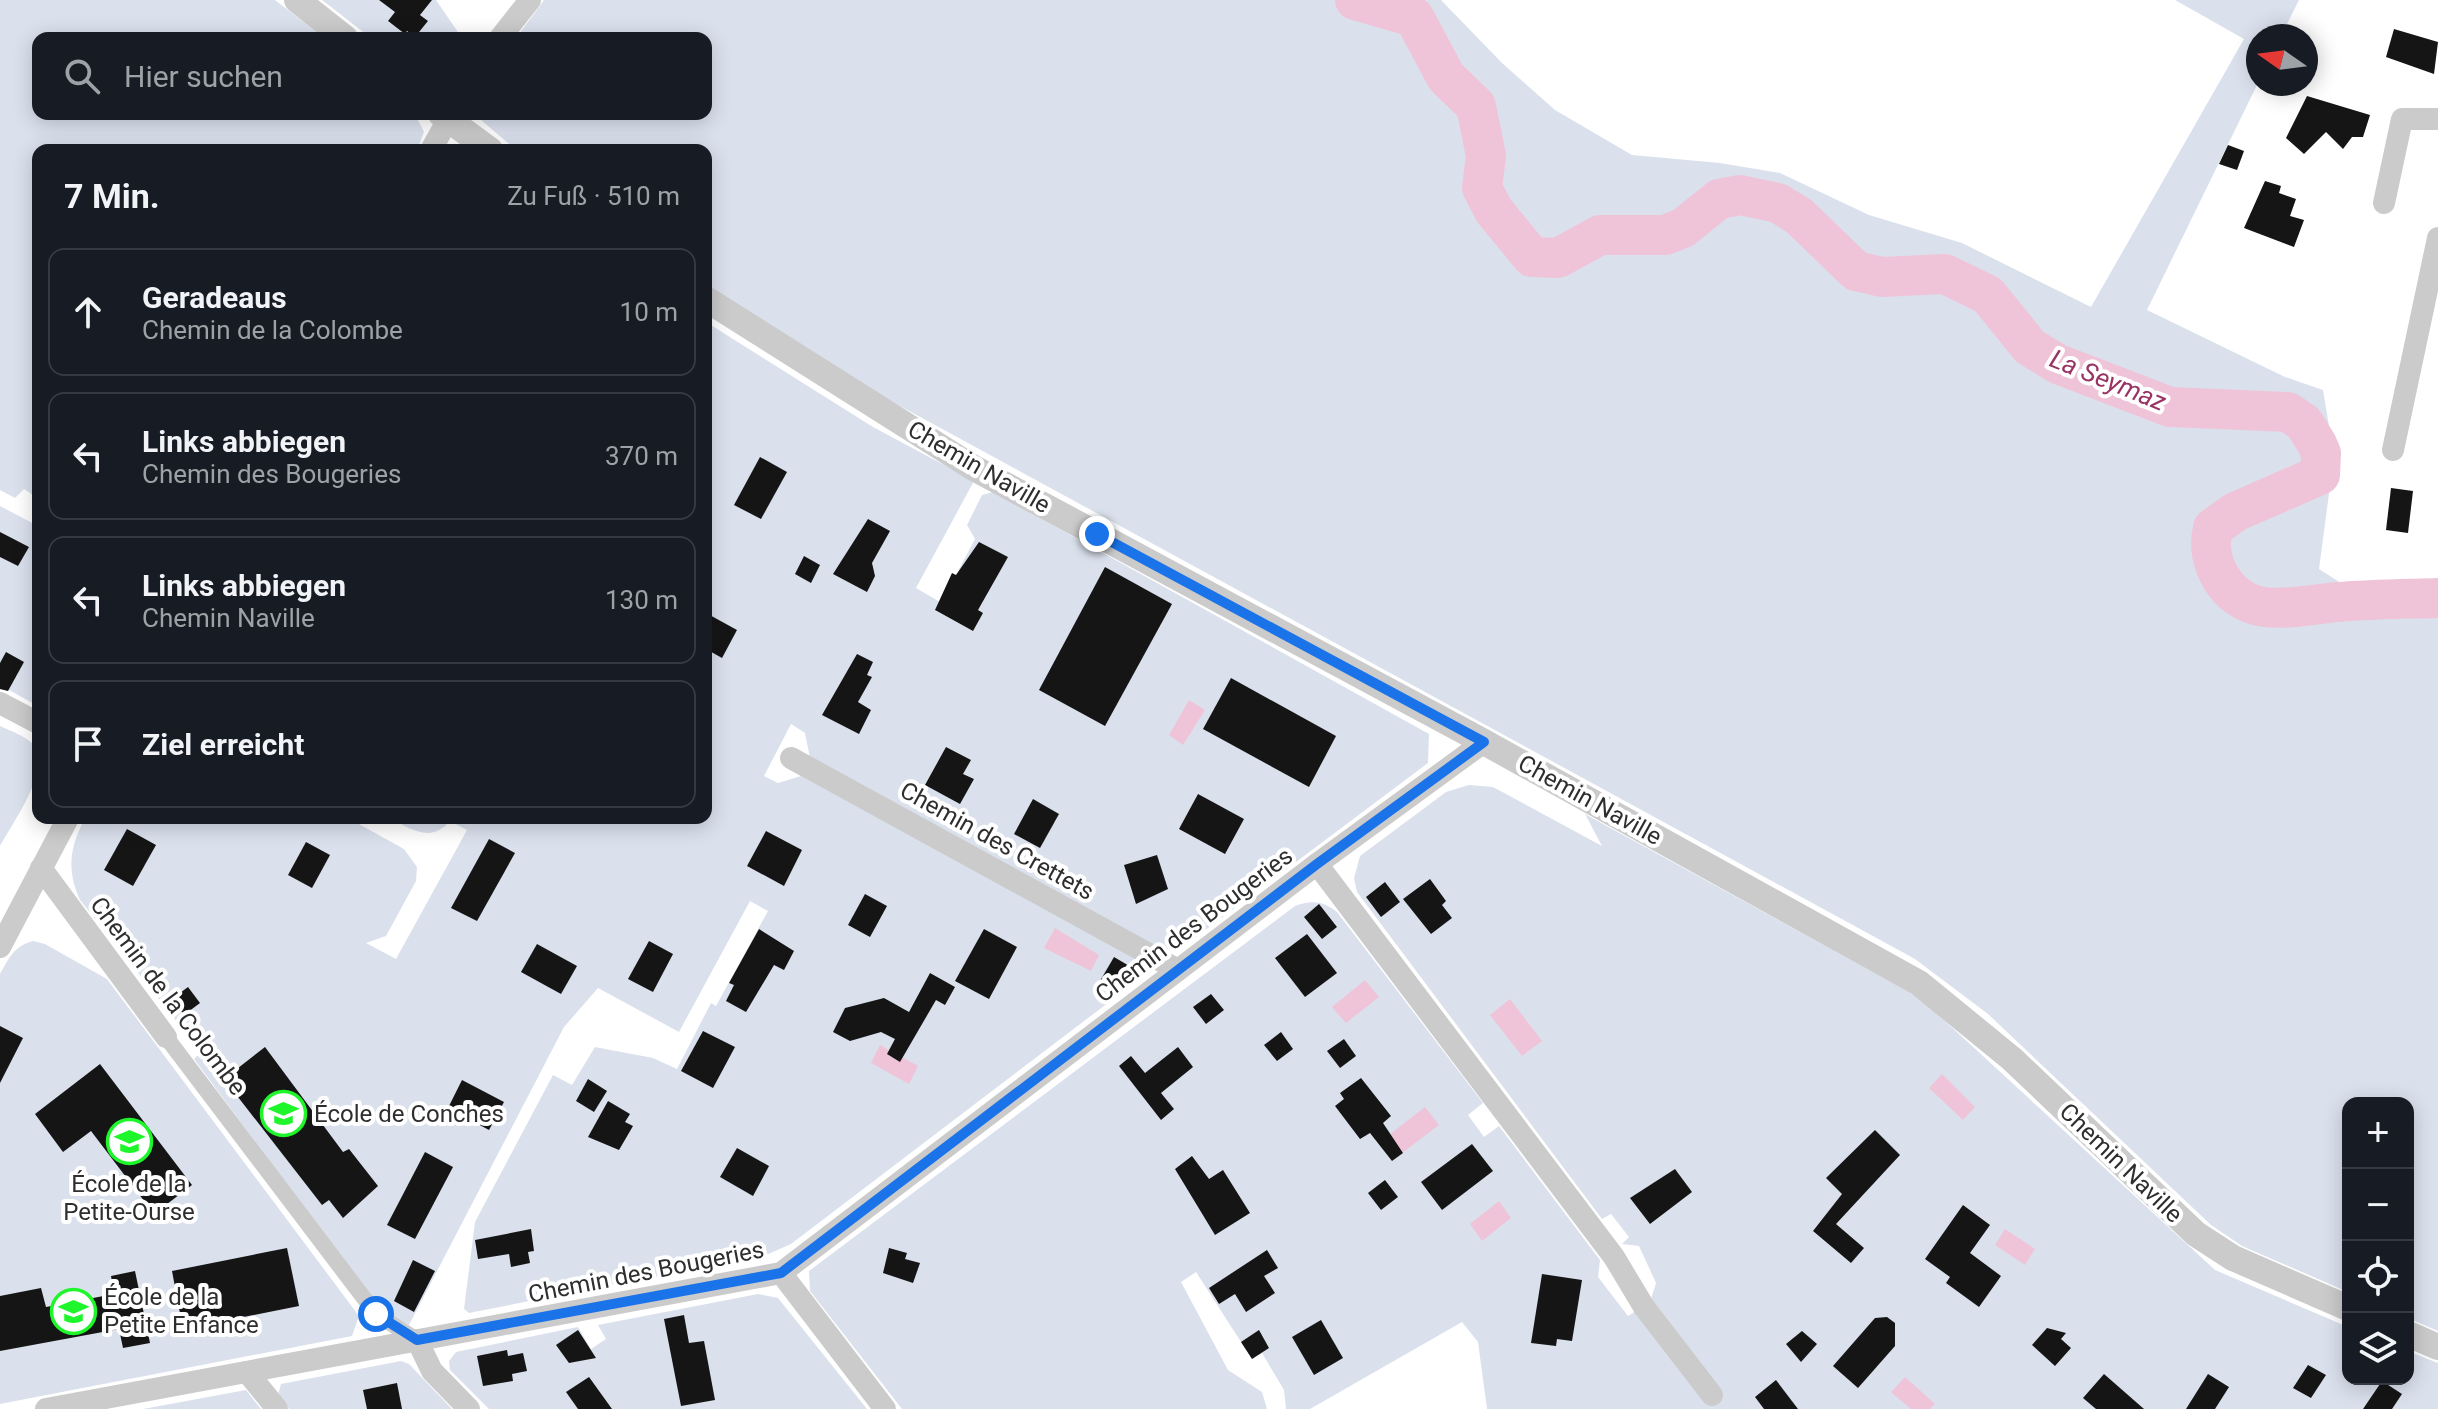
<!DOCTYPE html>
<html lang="de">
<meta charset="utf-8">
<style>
:root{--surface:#171b24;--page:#242831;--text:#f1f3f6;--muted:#9ea1a6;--line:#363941}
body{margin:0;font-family:Roboto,sans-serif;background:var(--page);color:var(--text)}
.controls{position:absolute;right:24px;bottom:24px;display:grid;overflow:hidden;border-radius:16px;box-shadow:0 4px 20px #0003}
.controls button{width:72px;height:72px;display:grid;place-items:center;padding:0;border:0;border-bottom:2px solid var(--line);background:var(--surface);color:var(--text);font:40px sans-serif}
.compass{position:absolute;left:2246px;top:24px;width:72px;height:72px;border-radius:50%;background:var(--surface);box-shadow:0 4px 20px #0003;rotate:284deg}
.stop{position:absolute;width:24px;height:24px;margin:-18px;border:6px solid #1a73e8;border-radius:50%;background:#fff}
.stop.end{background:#1a73e8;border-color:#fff;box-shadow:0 2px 8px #0008}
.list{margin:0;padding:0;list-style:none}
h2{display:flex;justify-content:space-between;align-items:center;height:104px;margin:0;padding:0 32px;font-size:34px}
h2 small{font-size:26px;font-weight:400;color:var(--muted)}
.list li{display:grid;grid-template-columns:52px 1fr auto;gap:24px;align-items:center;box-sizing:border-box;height:128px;margin:0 16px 16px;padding:0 16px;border:2px solid var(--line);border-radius:16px}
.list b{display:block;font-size:30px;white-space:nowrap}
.list p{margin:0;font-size:26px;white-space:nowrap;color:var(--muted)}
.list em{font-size:26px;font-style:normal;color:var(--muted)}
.icon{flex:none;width:44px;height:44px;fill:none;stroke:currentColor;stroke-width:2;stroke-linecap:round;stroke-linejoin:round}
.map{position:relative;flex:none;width:2438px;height:1409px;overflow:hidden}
.search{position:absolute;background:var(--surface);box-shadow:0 4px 20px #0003;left:32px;top:32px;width:680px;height:88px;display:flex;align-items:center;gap:20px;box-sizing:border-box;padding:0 28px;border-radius:16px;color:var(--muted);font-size:30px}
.panel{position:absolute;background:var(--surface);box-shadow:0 4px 20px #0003;left:32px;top:144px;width:680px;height:680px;border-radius:16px}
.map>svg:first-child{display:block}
.green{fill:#dae1ed}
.water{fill:#efc4d8}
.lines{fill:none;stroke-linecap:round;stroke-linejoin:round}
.river{stroke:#efc4d8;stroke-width:40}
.building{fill:#151515}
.pedestrian{stroke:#cbcbcb;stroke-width:16}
.minor{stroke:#cbcbcb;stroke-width:22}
.tertiary{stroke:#cbcbcb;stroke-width:26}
.route{stroke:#1a73e8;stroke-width:10}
.labels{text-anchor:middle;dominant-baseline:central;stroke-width:8;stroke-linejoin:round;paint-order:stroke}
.street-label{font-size:24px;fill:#2e2e2e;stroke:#fff}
.poi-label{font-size:24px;fill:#2e2e2e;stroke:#fff;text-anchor:start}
.water-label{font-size:26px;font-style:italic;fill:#973464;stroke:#fff}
</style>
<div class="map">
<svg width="2438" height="1409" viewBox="0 0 2438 1409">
<rect width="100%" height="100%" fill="#fff"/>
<g class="green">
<path d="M0,0H275L324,38H38V114H415L424,132L417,150H38V268L33,275L38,278V512L37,498L24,489L15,498L0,490Z"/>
<path d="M322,0H379L397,10L388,22L415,37L428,21L420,15L431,0H436L462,38H371Z"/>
<path d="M544,0H1441L1502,63L1555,110L1632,155L1720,163L1780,173L1869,215L1962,243L2091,307L2244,39L2175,0H2299L2281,36H2258V83L2147,310L2285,377L2323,390L2334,456L2319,569L2344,585L2438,582V1331L2408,1318V1103H2348V1292L2242,1246L2211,1225L1988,1014L1915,959L867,388L706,287V150H516L474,114H706V38H516Z"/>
<path d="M706,322L873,427L974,481L916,588L940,602L936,611L973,631L974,608L956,575L975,539L967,525L982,495L993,492L1429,734L1428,763L1180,949H1162L810,758L805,733L791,724L764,776L778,783L801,776L1140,960L1142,977L791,1244L750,1262L641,1279L469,1313L464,1309L475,1222L553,1075L572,1085L595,1047L653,1058L677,1069L711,1003L716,1006L768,911L750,901L679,1032L598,988L564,1027L409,1325L380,1310L194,1059L201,1052L80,900C66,869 70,847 85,818H348L404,849L417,867L416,881L386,936L366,943L396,959L467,830L450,821C431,843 412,830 390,818H706Z"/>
<path d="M0,506L38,526V706L0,685Z"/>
<path d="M0,726C11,731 31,738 37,749C49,772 12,824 0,846Z"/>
<path d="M1469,785L1493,787L1602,846L1585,814L1920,998L2215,1270L2348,1327V1379H2408V1351L2438,1363V1409H1487L1478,1342L1462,1322L1310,1409H1286L1284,1390L1262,1353L1252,1359L1196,1272L1181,1282L1228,1370L1262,1392L1267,1409H902L810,1291L809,1271L1295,906C1312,900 1323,901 1337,912L1483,1103L1468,1115L1484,1137L1499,1126L1600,1260L1598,1277L1628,1316L1650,1302L1656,1283L1639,1246L1622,1244L1629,1237L1611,1214L1602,1219L1357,892L1354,878L1360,856L1446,792Z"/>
<path d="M33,941L45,944L107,979L359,1316L352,1336L0,1404V974C9,958 14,946 33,941Z"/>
<path d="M758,1294L778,1298L867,1409H489L450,1370L449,1361L456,1352L578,1327L591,1349L606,1339L598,1325Z"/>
<path d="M401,1361L409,1364L452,1409H289L278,1395L281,1384Z"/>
<path d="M246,1390L261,1409H143Z"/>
</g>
<g class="water">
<path d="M1189,700L1205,710L1183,745L1169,735Z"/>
<path d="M1055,928L1099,955L1091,971L1044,948Z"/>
<path d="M1365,980L1379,997L1346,1023L1332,1007Z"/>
<path d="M1510,999L1542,1041L1522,1056L1490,1015Z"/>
<path d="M880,1045L918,1066L909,1084L871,1063Z"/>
<path d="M1942,1074L1975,1107L1963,1120L1929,1088Z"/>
<path d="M1425,1107L1439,1125L1402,1153L1389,1135Z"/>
<path d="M1499,1201L1511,1218L1482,1241L1470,1224Z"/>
<path d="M2005,1229L2035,1249L2025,1265L1995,1245Z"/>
<path d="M1905,1377L1935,1404L1930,1409H1911L1891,1392Z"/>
</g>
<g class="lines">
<path class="river" d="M1355,0L1414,17L1446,77L1476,106L1486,156L1482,188L1494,211L1532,257L1558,258L1600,235H1665L1683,228L1719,199L1740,195L1778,203L1799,216L1856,271L1882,277L1945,274L1988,295L2030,347L2058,364L2170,407L2288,412L2304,423L2317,444L2321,453L2320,475L2235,512L2213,528C2204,562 2227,602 2264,607C2288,610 2315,604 2338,602C2372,599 2405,599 2438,598"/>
</g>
<g class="building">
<path d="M379,0H432L420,15L428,21L415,37L407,31L405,34L388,21L395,12Z"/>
<path d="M2394,29L2438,42L2434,74L2386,57Z"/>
<path d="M2307,96L2370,115L2363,137H2352L2343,149L2326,132L2304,154L2286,138Z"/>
<path d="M2228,145L2244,151L2237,170L2219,164Z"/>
<path d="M2265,181L2281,186L2279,193L2296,199L2290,216L2304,220L2294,247L2244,228Z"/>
<path d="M760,457L787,472L761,519L734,505Z"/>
<path d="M2391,488L2413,491L2408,533L2386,530Z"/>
<path d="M868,519L890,531L872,563L875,576L867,592L833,574Z"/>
<path d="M0,532L29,547L18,566L0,557Z"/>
<path d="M979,542L1008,557L978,610L983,613L973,631L935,610L952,573L956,575Z"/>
<path d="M804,556L820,565L811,583L795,574Z"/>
<path d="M1105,567L1172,604L1105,726L1039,690Z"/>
<path d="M706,613L737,630L722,658L706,649Z"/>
<path d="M6,652L24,662L8,691L0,689V663Z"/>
<path d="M857,654L873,662L867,675L872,677L858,702L871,710L859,734L822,715Z"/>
<path d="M1231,678L1336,736L1309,787L1203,729Z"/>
<path d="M946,747L971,760L963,774L974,779L960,804L925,785Z"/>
<path d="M1198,794L1244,819L1225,854L1179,829Z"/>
<path d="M1033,799L1059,814L1040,848L1014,834Z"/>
<path d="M127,829L156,845L133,886L104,870Z"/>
<path d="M766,831L802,850L784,886L747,866Z"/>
<path d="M489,839L515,853L477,921L451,908Z"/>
<path d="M306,842L330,855L312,888L288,875Z"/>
<path d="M1157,855L1168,889L1136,904L1124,865Z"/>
<path d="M1430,879L1446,901L1442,905L1452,918L1431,934L1403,899Z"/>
<path d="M1385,882L1400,902L1381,917L1366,897Z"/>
<path d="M865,894L887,906L870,937L848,925Z"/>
<path d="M1319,904L1337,927L1322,939L1304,917Z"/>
<path d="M759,929L794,951L784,970L774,965L746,1012L726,1001L734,985L729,983Z"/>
<path d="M984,929L1017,947L989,999L955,981Z"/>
<path d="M1307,934L1337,973L1305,997L1275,958Z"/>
<path d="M649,941L673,954L653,992L628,979Z"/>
<path d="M537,944L577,966L561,994L521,972Z"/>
<path d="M1114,957L1131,967L1118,991L1100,981Z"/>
<path d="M930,973L955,987L945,1005L936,1000L900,1062L887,1054L895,1039L881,1032L850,1041L833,1032L845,1008L884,998L909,1012Z"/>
<path d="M188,987L200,1003L184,1015L172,999Z"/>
<path d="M1211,994L1224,1010L1206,1024L1193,1007Z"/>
<path d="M0,1026L23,1038L0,1083Z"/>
<path d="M703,1031L735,1047L713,1088L681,1071Z"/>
<path d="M1281,1032L1293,1049L1277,1061L1264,1045Z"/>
<path d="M1344,1039L1356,1056L1340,1068L1327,1051Z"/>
<path d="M265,1047L343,1152L349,1149L378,1186L343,1218L329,1200L322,1205L224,1079Z"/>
<path d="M1178,1047L1193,1067L1161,1093L1174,1109L1161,1120L1119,1066L1131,1056L1145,1073Z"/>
<path d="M100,1064L192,1185L154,1214L91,1131L63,1152L35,1114Z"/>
<path d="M1361,1078L1391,1116L1383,1123L1403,1153L1392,1161L1370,1133L1360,1139L1335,1106L1344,1099L1340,1093Z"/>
<path d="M588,1079L607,1091L594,1112L576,1101Z"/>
<path d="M462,1080L504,1102L489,1130L448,1108Z"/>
<path d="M608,1101L630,1114L625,1122L633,1126L619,1150L588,1137Z"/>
<path d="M1875,1130L1900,1155L1836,1224L1864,1248L1851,1263L1813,1231L1842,1194L1826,1178Z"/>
<path d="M1472,1144L1493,1171L1442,1210L1421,1182Z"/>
<path d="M737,1148L769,1166L753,1196L720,1177Z"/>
<path d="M425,1152L453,1167L415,1239L387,1225Z"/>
<path d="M1192,1156L1209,1179L1223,1170L1250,1213L1215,1235L1175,1169Z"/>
<path d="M1675,1169L1692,1192L1650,1224L1630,1198Z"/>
<path d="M1385,1180L1398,1197L1381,1210L1368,1193Z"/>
<path d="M1963,1205L1990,1225L1970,1253L2001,1276L1979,1307L1946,1283L1950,1277L1925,1259Z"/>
<path d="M531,1229L534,1251L528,1252L530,1263L511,1267L509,1254L478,1259L475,1240Z"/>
<path d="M287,1248L299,1306L183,1329L172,1271Z"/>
<path d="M889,1248L907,1253L905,1259L920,1263L913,1283L883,1273Z"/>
<path d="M1267,1250L1278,1268L1264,1276L1275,1293L1246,1312L1235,1294L1219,1304L1209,1288Z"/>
<path d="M413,1260L435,1271L414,1312L394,1301Z"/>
<path d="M135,1271L150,1343L123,1348L119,1329L0,1351V1296L41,1288L46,1307L114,1294L111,1276Z"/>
<path d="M1542,1274L1582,1280L1572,1341L1557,1339L1556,1346L1531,1343Z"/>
<path d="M684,1315L689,1343L704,1341L715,1400L681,1406L664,1319Z"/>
<path d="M1887,1317L1895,1323V1346L1858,1388L1833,1366L1875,1318Z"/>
<path d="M1321,1320L1343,1358L1314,1375L1292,1337Z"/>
<path d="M2047,1328L2066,1333L2061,1339L2071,1348L2055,1366L2032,1345Z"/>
<path d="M578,1330L596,1358L569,1363L556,1345Z"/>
<path d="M1259,1330L1269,1348L1252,1359L1241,1342Z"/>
<path d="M1802,1331L1817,1344L1801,1362L1786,1344Z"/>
<path d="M507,1350L508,1356L523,1353L527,1371L512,1374L513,1381L483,1386L477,1356Z"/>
<path d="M2308,1365L2326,1375L2311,1398L2293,1388Z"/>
<path d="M2104,1374L2144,1409H2096L2083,1398Z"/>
<path d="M2208,1374L2229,1387L2215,1409H2186Z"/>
<path d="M589,1377L612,1409H578L566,1392Z"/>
<path d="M1776,1380L1798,1409H1764L1755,1397Z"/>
<path d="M2382,1381L2402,1394L2392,1409H2363Z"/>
<path d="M397,1383L402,1409H367L363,1390Z"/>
</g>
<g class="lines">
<path class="pedestrian" d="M166,1037L376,1314L417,1340"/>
<g class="minor">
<path d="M500,38L530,0"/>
<path d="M431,150L451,114"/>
<path d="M2384,203L2402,119H2438"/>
<path d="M2393,450L2438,238"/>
<path d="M0,703L38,723"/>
<path d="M791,758L1178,970"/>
<path d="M1317,864L1614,1257L1644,1307L1712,1395"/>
<path d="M41,868L166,1037"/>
<path d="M0,947L68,818"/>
<path d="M781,1273L885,1409"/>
<path d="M417,1340L432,1371L469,1409"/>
<path d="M247,1372L277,1409"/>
<path d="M46,1409L781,1273L1317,864L1484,742"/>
</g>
<g class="tertiary">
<path d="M297,0L345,38"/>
<path d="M441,114L490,150"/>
<path d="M706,299L972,467L1484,742L1919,983L2012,1059L2196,1234L2233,1258L2348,1308"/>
<path d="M2408,1334L2438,1347"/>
</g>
</g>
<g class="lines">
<path class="route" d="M376,1314L417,1340L781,1273L1317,864L1484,742L1097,534"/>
</g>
<defs>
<symbol id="school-ring" viewBox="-11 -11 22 22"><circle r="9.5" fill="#fff" stroke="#1ef62b" stroke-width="1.5"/><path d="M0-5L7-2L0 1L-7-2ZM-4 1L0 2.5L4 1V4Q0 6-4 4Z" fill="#1ef62b"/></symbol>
</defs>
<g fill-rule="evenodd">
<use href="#school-ring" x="258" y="1088" width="51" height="51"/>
<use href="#school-ring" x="104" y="1116" width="51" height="51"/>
<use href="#school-ring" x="48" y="1286" width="51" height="51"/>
</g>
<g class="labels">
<g class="street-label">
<text transform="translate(979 467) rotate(30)">Chemin Naville</text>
<text transform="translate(1590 800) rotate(29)">Chemin Naville</text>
<text transform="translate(997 841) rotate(29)">Chemin des Crettets</text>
<text transform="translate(1194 925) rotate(-37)">Chemin des Bougeries</text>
<text transform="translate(168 996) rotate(53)">Chemin de la Colombe</text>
<text transform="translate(2121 1163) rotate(44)">Chemin Naville</text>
<text transform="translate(646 1272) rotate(-11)">Chemin des Bougeries</text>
</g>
<g class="poi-label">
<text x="314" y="1114">École de Conches</text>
<text x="129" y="1184" text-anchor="middle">École de la<tspan x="129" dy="28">Petite-Ourse</tspan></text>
<text x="104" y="1297">École de la<tspan x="104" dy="28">Petite Enfance</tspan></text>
</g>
<g class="water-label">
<text transform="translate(2108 380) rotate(22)">La Seymaz</text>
</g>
</g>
</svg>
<div class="controls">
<button>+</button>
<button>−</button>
<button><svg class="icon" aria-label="locate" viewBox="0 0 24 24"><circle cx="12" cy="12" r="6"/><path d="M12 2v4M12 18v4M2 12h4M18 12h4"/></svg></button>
<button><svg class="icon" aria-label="layers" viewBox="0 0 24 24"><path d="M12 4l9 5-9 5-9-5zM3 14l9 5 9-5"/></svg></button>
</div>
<svg class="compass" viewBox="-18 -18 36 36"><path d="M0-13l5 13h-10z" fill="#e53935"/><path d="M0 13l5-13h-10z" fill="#9ea1a6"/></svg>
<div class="stop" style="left:376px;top:1314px"></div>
<div class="stop end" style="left:1097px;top:534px"></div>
<div class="search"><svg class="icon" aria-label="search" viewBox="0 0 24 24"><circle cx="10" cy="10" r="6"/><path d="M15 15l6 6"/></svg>Hier suchen</div>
<section class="panel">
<h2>7 Min.<small>Zu Fuß · 510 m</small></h2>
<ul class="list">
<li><svg class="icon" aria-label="ahead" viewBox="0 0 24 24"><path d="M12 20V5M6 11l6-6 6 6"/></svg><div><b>Geradeaus</b><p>Chemin de la Colombe</p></div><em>10 m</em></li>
<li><svg class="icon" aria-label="left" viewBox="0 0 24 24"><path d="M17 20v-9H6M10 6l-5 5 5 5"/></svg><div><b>Links abbiegen</b><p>Chemin des Bougeries</p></div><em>370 m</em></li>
<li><svg class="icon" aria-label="left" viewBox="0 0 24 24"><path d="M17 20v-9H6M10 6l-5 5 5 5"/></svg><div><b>Links abbiegen</b><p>Chemin Naville</p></div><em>130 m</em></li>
<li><svg class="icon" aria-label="arrive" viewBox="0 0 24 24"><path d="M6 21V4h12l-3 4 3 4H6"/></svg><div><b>Ziel erreicht</b></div></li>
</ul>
</section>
</div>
